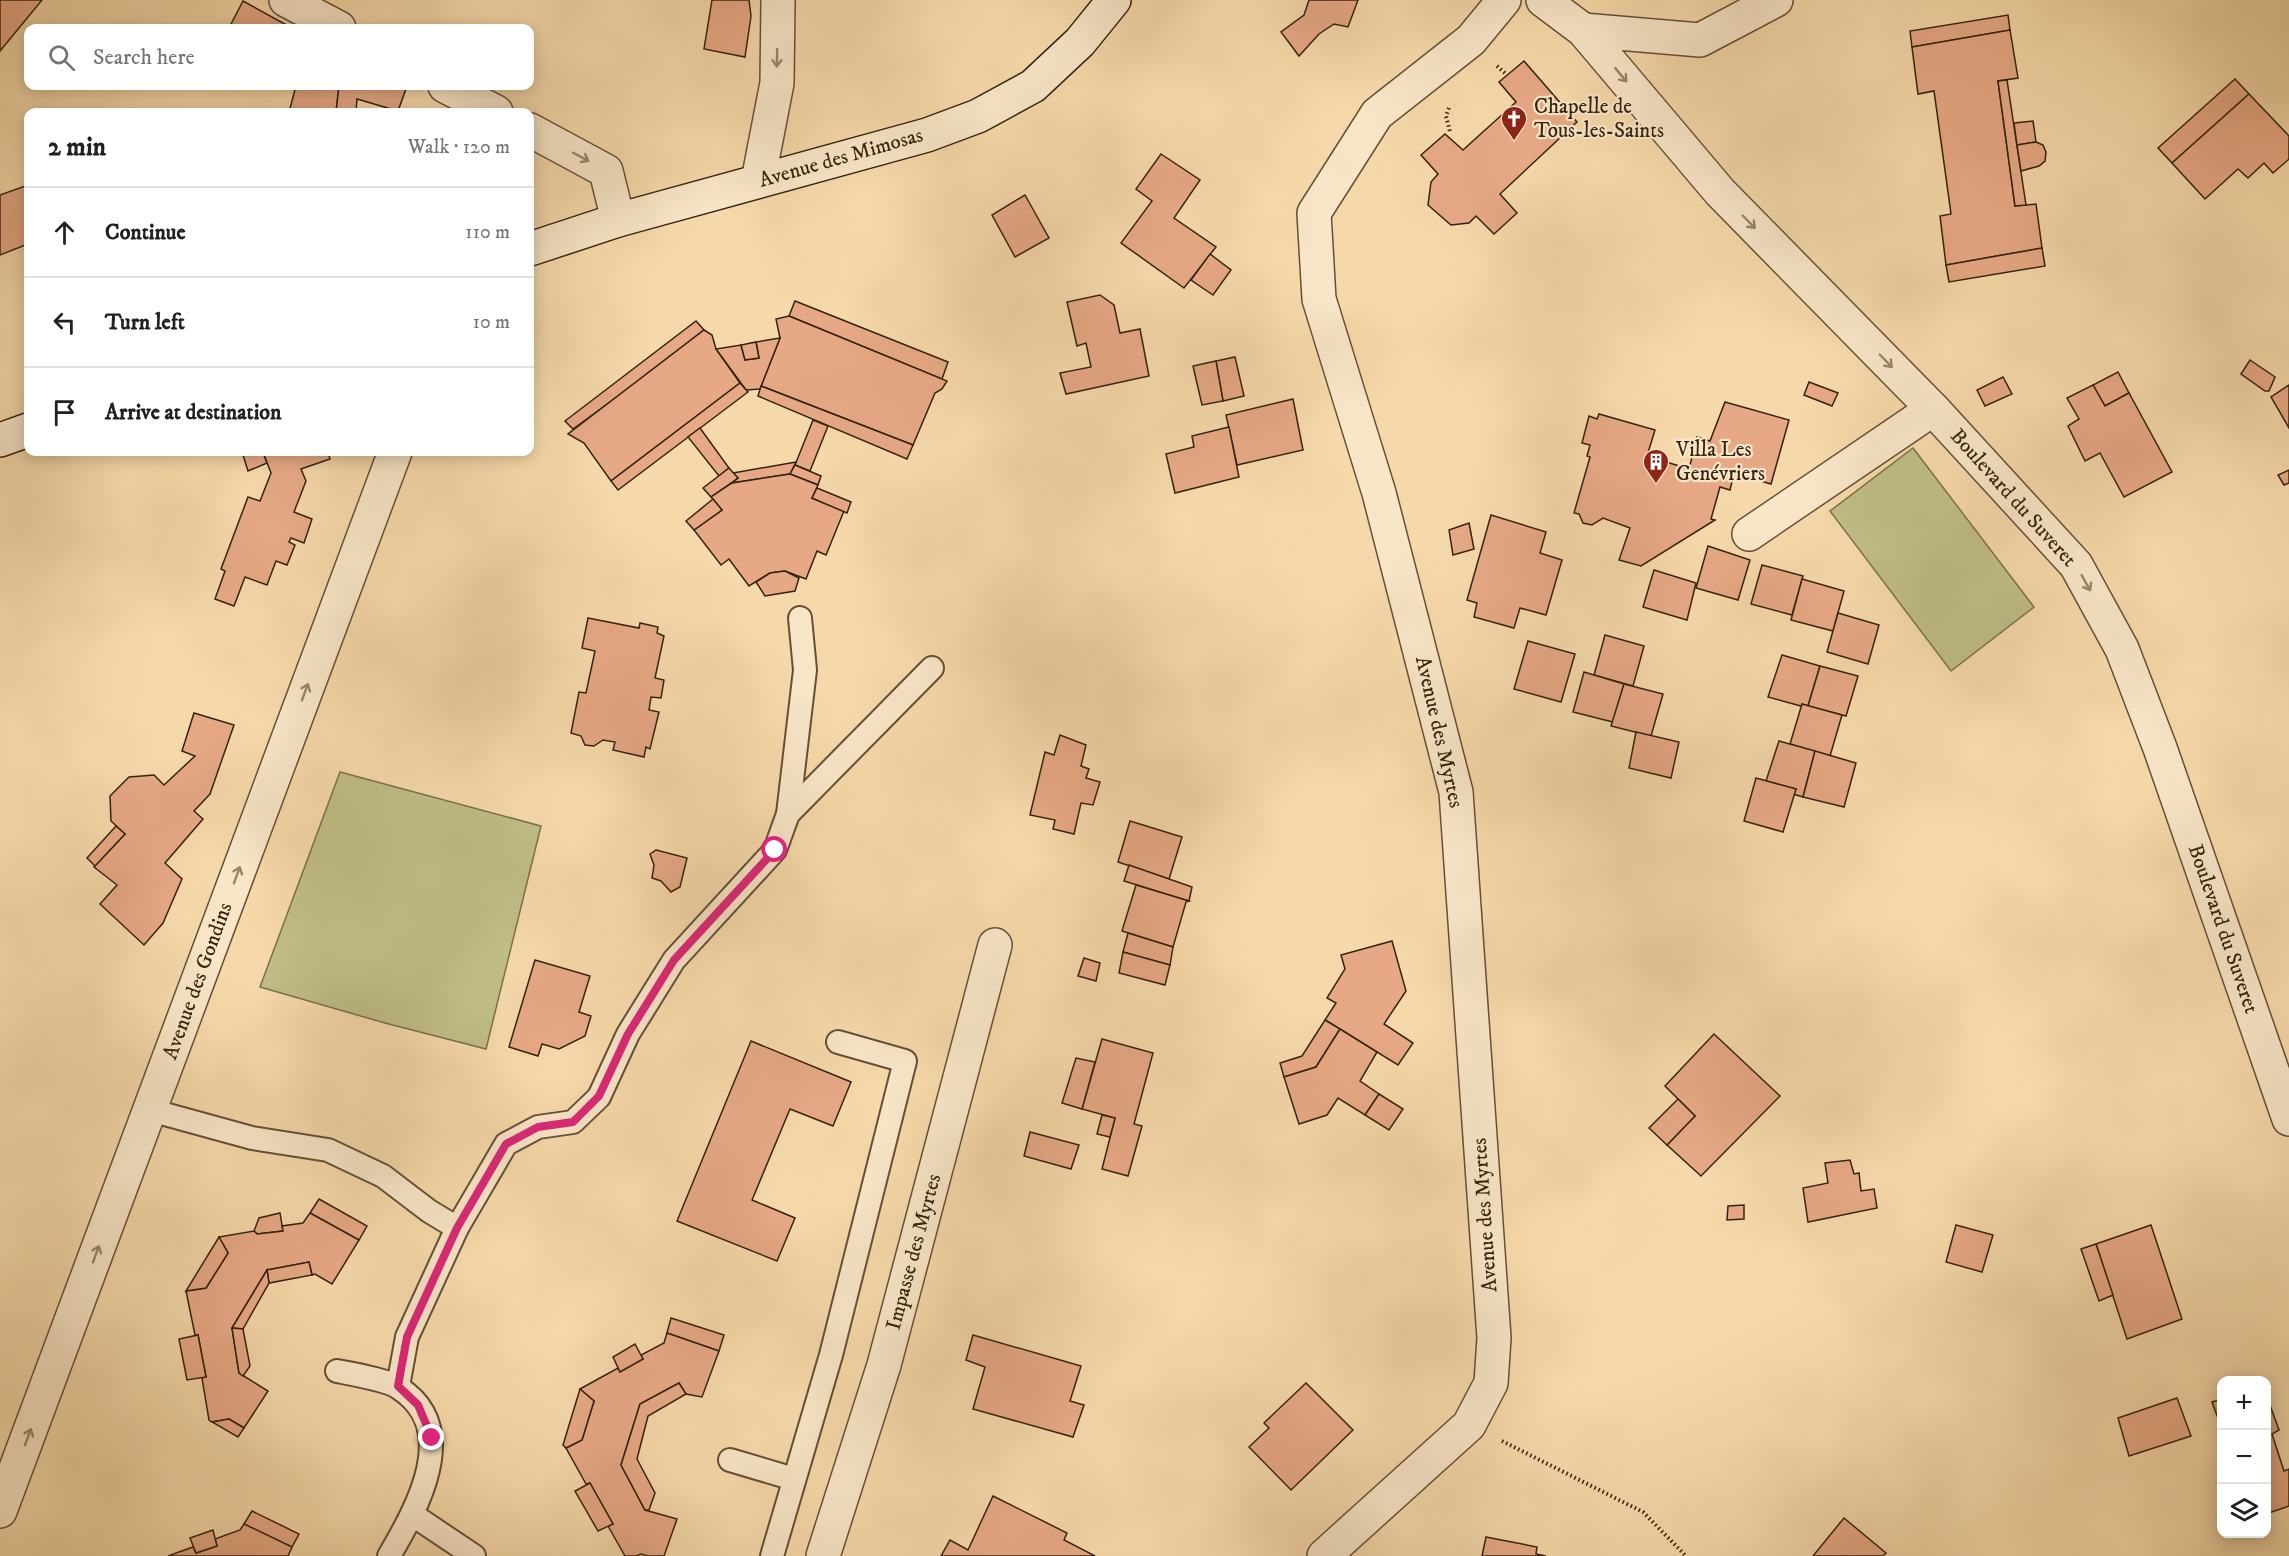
<!DOCTYPE html>
<meta charset="utf-8">
<style>
:root{--surface:#fff;--page:#f6f6f6;--text:#202124;--muted:#757577;--line:#e0e0e0}
body{margin:0;font-family:"IM FELL DW Pica",serif;background:var(--page);color:var(--text)}
.controls{position:absolute;right:18px;bottom:18px;display:grid;overflow:hidden;border-radius:12px;box-shadow:0 3px 15px #0003}
.controls button{width:54px;height:54px;display:grid;place-items:center;padding:0;border:0;border-bottom:2px solid var(--line);background:var(--surface);color:var(--text);font:30px sans-serif}
.stop{position:absolute;width:18px;height:18px;margin:-14px;border:4px solid #db2777;border-radius:50%;background:#fff}
.stop.end{background:#db2777;border-color:#fff;box-shadow:0 2px 6px #0008}
.list{margin:0;padding:0;list-style:none}
h2{display:flex;justify-content:space-between;align-items:center;height:78px;margin:0;padding:0 24px;font-size:26px}
h2 small{font-size:20px;font-weight:400;color:var(--muted)}
.list li{display:grid;grid-template-columns:39px 1fr auto;gap:18px;align-items:center;box-sizing:border-box;height:90px;padding:0 24px;border-top:2px solid var(--line)}
.list b{display:block;font-size:22px;white-space:nowrap}
.list em{font-size:20px;font-style:normal;color:var(--muted)}
.icon{flex:none;width:33px;height:33px;fill:none;stroke:currentColor;stroke-width:2;stroke-linecap:round;stroke-linejoin:round}
.map{position:relative;flex:none;width:2289px;height:1556px;overflow:hidden}
.search{position:absolute;background:var(--surface);box-shadow:0 3px 15px #0003;left:24px;top:24px;width:510px;height:66px;display:flex;align-items:center;gap:15px;box-sizing:border-box;padding:0 21px;border-radius:12px;color:var(--muted);font-size:22px}
.panel{position:absolute;background:var(--surface);box-shadow:0 3px 15px #0003;left:24px;top:108px;width:510px;height:348px;border-radius:12px}
.map>svg:first-child{display:block}
.green{fill:#c0be86;stroke:#7a704c;stroke-width:1.5}
.building{fill:#e7a985;stroke:#342211;stroke-width:1.5}
.lines{fill:none;stroke-linecap:round;stroke-linejoin:round}
.lane-casing{stroke:#645037;stroke-width:26}
.street-casing{stroke:#645037;stroke-width:36}
.secondary-casing{stroke:#342211;stroke-width:36}
.path{stroke:#342211;stroke-width:4;stroke-dasharray:1.5 3;stroke-linecap:butt}
.lane{stroke:#f9e6c8;stroke-width:22}
.street{stroke:#f9e6c8;stroke-width:33}
.secondary{stroke:#f9e6c8;stroke-width:33}
.oneway{stroke:#96846c}
.route{stroke:#db2777;stroke-width:8}
.labels{text-anchor:middle;dominant-baseline:central;stroke-width:4.5;stroke-linejoin:round;paint-order:stroke}
.poi-label{font-size:21px;fill:#342211;stroke:#f9e6c8;text-anchor:start}
.street-label{font-size:21px;fill:#342211;stroke:#f9e6c8}
</style>
<div class="map">
<svg width="2289" height="1556" viewBox="0 0 2289 1556">
<rect width="100%" height="100%" fill="#f6d9aa"/>
<filter id="stains"><feTurbulence type="fractalNoise" baseFrequency=".00333" numOctaves="4"/><feColorMatrix values="0 0 0 0 .2 0 0 0 0 .09 0 0 0 0 .02 0 0 0 .5 -.17"/></filter>
<radialGradient id="worn" r=".72"><stop offset=".6" stop-color="#630" stop-opacity="0"/><stop offset="1" stop-color="#630" stop-opacity=".3"/></radialGradient>
<g class="green">
<path d="M1913,448L2034,607L1951,671L1830,511Z"/>
<path d="M340,772L541,826L486,1049L385,1023L260,987Z"/>
</g>
<g class="building">
<path d="M0,0H42L0,51Z"/>
<path d="M712,0H749L751,16L745,57L704,49Z"/>
<path d="M1309,0H1358L1348,27L1334,24L1319,34L1299,56L1281,32L1304,15Z"/>
<path d="M243,1L292,28H229Z"/>
<path d="M2008,15L2010,30L1912,47L1910,31Z"/>
<path d="M2010,30L2018,78L1998,81L2015,206L2036,204L2042,248L1946,265L1940,216L1951,214L1934,91L1918,94L1912,47Z"/>
<path d="M1524,61L1577,122L1500,194L1517,213L1494,234L1476,216L1469,223L1451,225L1428,205L1431,182L1438,174L1421,155L1445,134L1463,150L1516,102L1499,82Z"/>
<path d="M2235,79L2249,94L2172,163L2158,148Z"/>
<path d="M2007,80L2026,205L2015,206L1998,81Z"/>
<path d="M296,86H339L336,112H289Z"/>
<path d="M339,86H407L398,111L357,99L356,112H336Z"/>
<path d="M2249,94L2289,136V159L2273,173L2264,163L2248,178L2238,169L2205,199L2172,163Z"/>
<path d="M2033,121L2036,142L2017,145L2014,123Z"/>
<path d="M2036,142L2043,145L2046,152L2045,161L2039,166L2021,171L2017,145Z"/>
<path d="M1161,154L1200,180L1174,218L1216,247L1184,288L1121,243L1152,201L1136,189Z"/>
<path d="M28,185V244L0,255V195Z"/>
<path d="M1025,195L1049,238L1015,257L992,215Z"/>
<path d="M2042,248L2045,266L1949,282L1946,265Z"/>
<path d="M1210,254L1231,270L1213,295L1191,280Z"/>
<path d="M1100,295L1114,305L1120,333L1140,329L1149,376L1066,394L1060,373L1091,367L1086,343L1077,346L1067,302Z"/>
<path d="M795,301L948,362L942,379L789,316Z"/>
<path d="M789,316L947,381L942,389L935,393L913,445L761,386L780,338L776,319Z"/>
<path d="M696,321L704,330L632,386L573,429L565,421Z"/>
<path d="M704,330L712,335L716,349L740,383L611,481L584,443L568,434Z"/>
<path d="M780,338L760,389L746,390L716,349L741,345L745,360L759,358L756,342Z"/>
<path d="M756,342L759,358L745,360L741,345Z"/>
<path d="M1235,357L1244,396L1223,401L1216,361Z"/>
<path d="M2250,360L2275,377L2269,391H2265L2241,374Z"/>
<path d="M1216,361L1223,401L1202,405L1193,366Z"/>
<path d="M2118,372L2129,393L2105,406L2093,385Z"/>
<path d="M2003,377L2012,394L1985,406L1977,390Z"/>
<path d="M1809,382L1838,393L1832,406L1804,395Z"/>
<path d="M740,383L748,392L618,490L611,481Z"/>
<path d="M2093,385L2105,406L2129,393L2172,472L2124,497L2100,453L2085,461L2068,426L2079,419L2067,398Z"/>
<path d="M2289,385V428L2271,397Z"/>
<path d="M761,386L913,445L907,459L758,396Z"/>
<path d="M1293,399L1303,450L1237,465L1226,415Z"/>
<path d="M1725,402L1789,420L1771,484L1734,473L1730,490L1720,487L1711,519L1715,520L1641,566L1619,560L1630,528L1603,518L1592,525L1583,523L1579,514L1574,513L1590,457L1587,456L1590,445L1582,443L1589,416L1597,419L1599,414L1655,430L1647,456L1689,469L1697,437L1710,441Z"/>
<path d="M813,420L828,426L810,471L795,465Z"/>
<path d="M1229,427L1239,477L1175,493L1166,454L1194,447L1192,436Z"/>
<path d="M700,428L729,468L719,476L688,437Z"/>
<path d="M242,452H263L267,463L248,471Z"/>
<path d="M263,452H328L330,459L301,469L306,481L294,512L312,519L304,543L291,538L289,542L295,545L287,565L276,561L267,585L245,577L234,606L215,599L225,571L221,569L248,497L260,501L271,473Z"/>
<path d="M796,462L790,474L732,483L738,478L733,473Z"/>
<path d="M795,465L821,476L818,485L790,474Z"/>
<path d="M729,468L738,478L711,497L703,488Z"/>
<path d="M2289,470V483L2284,485L2278,475Z"/>
<path d="M790,474L818,485L812,498L844,511L826,555L817,551L806,579L785,571L770,573L749,586L729,559L721,565L694,530L722,510L711,497L732,483Z"/>
<path d="M817,488L851,502L847,513L812,498Z"/>
<path d="M713,499L722,510L694,530L686,521Z"/>
<path d="M1491,515L1546,532L1540,553L1562,560L1546,615L1520,608L1514,628L1474,617L1477,603L1467,600Z"/>
<path d="M1469,523L1474,549L1453,555L1449,530Z"/>
<path d="M1708,546L1750,560L1738,600L1696,588Z"/>
<path d="M1762,565L1803,576L1792,615L1751,604Z"/>
<path d="M1654,570L1696,583L1687,620L1643,607Z"/>
<path d="M785,571L799,578L795,591L765,596L756,582L770,573Z"/>
<path d="M1802,579L1844,591L1833,631L1791,620Z"/>
<path d="M1838,613L1879,625L1868,664L1827,652Z"/>
<path d="M588,618L639,628L640,623L658,627L657,633L664,636L655,678L664,680L661,698L651,697L649,710L659,712L650,749L646,747L644,757L613,750L615,742L603,740L594,746L585,745L581,736L571,733L579,692L586,693L595,651L582,648Z"/>
<path d="M1605,635L1644,646L1633,686L1594,675Z"/>
<path d="M1528,641L1575,654L1561,702L1514,689Z"/>
<path d="M1782,655L1820,666L1808,706L1802,704L1801,706L1768,697Z"/>
<path d="M1820,666L1858,676L1846,716L1808,706Z"/>
<path d="M1584,672L1624,684L1613,722L1573,712Z"/>
<path d="M1624,684L1663,694L1651,736L1611,726Z"/>
<path d="M1802,704L1842,715L1830,756L1790,744Z"/>
<path d="M194,713L234,725L210,794L194,811L203,819L165,863L182,879L163,923L144,945L100,904L117,885L94,867L125,834L111,821L110,796L129,777L154,775L164,785L195,756L182,751Z"/>
<path d="M1636,732L1679,742L1671,778L1629,768Z"/>
<path d="M1060,735L1086,745L1081,766L1089,769L1086,778L1100,782L1093,805L1081,803L1074,834L1053,829L1055,820L1030,815L1045,752L1054,755Z"/>
<path d="M1779,741L1815,751L1803,797L1793,794L1796,789L1766,781Z"/>
<path d="M1815,751L1856,763L1844,807L1803,797Z"/>
<path d="M1756,778L1796,789L1783,832L1744,821Z"/>
<path d="M1130,821L1182,837L1169,879L1118,862Z"/>
<path d="M116,826L125,834L95,866L87,858Z"/>
<path d="M656,850L687,858L680,887L671,892L661,881L652,878L654,865L650,854Z"/>
<path d="M1129,865L1192,887L1189,901L1124,881Z"/>
<path d="M1136,885L1189,901L1186,902L1173,947L1122,931Z"/>
<path d="M1128,933L1173,947L1170,965L1123,952Z"/>
<path d="M1392,941L1406,991L1384,1024L1413,1043L1398,1065L1325,1020L1336,1003L1327,998L1345,969L1341,955Z"/>
<path d="M1123,952L1170,965L1165,985L1119,973Z"/>
<path d="M1084,958L1100,963L1096,981L1078,976Z"/>
<path d="M535,960L590,976L579,1012L591,1016L585,1036L559,1049L542,1044L538,1056L509,1047Z"/>
<path d="M1325,1020L1340,1029L1316,1067L1284,1077L1280,1063L1302,1056Z"/>
<path d="M1340,1029L1377,1052L1360,1081L1379,1094L1365,1115L1338,1098L1327,1115L1299,1124L1284,1077L1316,1067Z"/>
<path d="M1714,1034L1780,1096L1701,1176L1667,1145L1695,1116L1665,1086Z"/>
<path d="M1102,1039L1153,1053L1134,1124L1142,1126L1128,1176L1102,1169L1115,1118L1082,1109Z"/>
<path d="M751,1041L851,1082L833,1126L790,1109L752,1200L795,1218L777,1261L677,1221Z"/>
<path d="M1076,1058L1095,1062L1082,1109L1062,1103Z"/>
<path d="M1379,1094L1403,1109L1389,1130L1365,1115Z"/>
<path d="M1678,1099L1695,1116L1667,1145L1649,1128Z"/>
<path d="M1102,1115L1115,1118L1110,1137L1097,1134Z"/>
<path d="M1030,1132L1079,1145L1071,1169L1024,1156Z"/>
<path d="M1850,1160L1854,1174L1859,1173L1861,1191L1874,1189L1877,1208L1808,1222L1803,1188L1828,1183L1825,1163Z"/>
<path d="M319,1199L367,1226L359,1240L310,1213Z"/>
<path d="M1744,1205V1219L1727,1220L1728,1206Z"/>
<path d="M280,1213L283,1231L257,1234L254,1231L259,1218Z"/>
<path d="M310,1213L359,1240L332,1284L315,1274L312,1275L309,1262L267,1270L232,1328L239,1373L268,1391L244,1428L229,1419L212,1422L209,1420L202,1378L206,1377L198,1335H195L186,1291L206,1288L228,1253L219,1237L254,1231L257,1234L283,1231L282,1226L303,1223Z"/>
<path d="M1956,1225L1993,1235L1982,1272L1946,1262Z"/>
<path d="M2151,1225L2182,1319L2127,1339L2096,1244Z"/>
<path d="M219,1237L228,1253L206,1288L186,1291Z"/>
<path d="M2096,1244L2113,1295L2099,1301L2081,1249Z"/>
<path d="M309,1262L312,1275L269,1283L267,1270Z"/>
<path d="M267,1270L269,1283L243,1329L232,1328Z"/>
<path d="M671,1318L724,1335L719,1351L667,1333Z"/>
<path d="M232,1328L243,1329L250,1366L243,1376L239,1373Z"/>
<path d="M667,1333L719,1351L702,1397L686,1394L679,1383L640,1404L621,1465L645,1510L677,1519L664,1556H648L641,1554L636,1556H625L608,1526L613,1524L590,1483L586,1484L566,1448L582,1440L594,1401L580,1389L618,1368L620,1372L643,1359L641,1355L664,1343Z"/>
<path d="M198,1335L206,1377L187,1380L179,1339Z"/>
<path d="M973,1335L1081,1366L1070,1401L1084,1405L1073,1437L973,1409L985,1367L966,1360Z"/>
<path d="M635,1344L643,1359L620,1372L613,1357Z"/>
<path d="M679,1383L686,1394L648,1416L637,1459L655,1493L649,1510H645L621,1465L640,1404Z"/>
<path d="M1306,1383L1353,1430L1291,1490L1249,1447L1269,1428L1264,1423Z"/>
<path d="M580,1389L594,1401L582,1440L566,1448L563,1445Z"/>
<path d="M2266,1394L2279,1430L2272,1434L2284,1471L2289,1469V1506L2266,1514Z"/>
<path d="M2177,1398L2191,1436L2129,1456L2118,1418Z"/>
<path d="M2222,1399V1429L2212,1402Z"/>
<path d="M229,1419L244,1428L238,1437L212,1422Z"/>
<path d="M590,1483L613,1524L598,1531L575,1491Z"/>
<path d="M993,1496L1067,1533L1064,1540L1095,1556H941L950,1540L968,1550Z"/>
<path d="M252,1511L299,1534L292,1547L244,1524Z"/>
<path d="M1844,1518L1886,1553L1883,1556H1813Z"/>
<path d="M244,1524L292,1547L288,1556H168L193,1547L196,1553L217,1546L215,1539L240,1530Z"/>
<path d="M213,1530L217,1546L196,1553L190,1538Z"/>
<path d="M1486,1537L1537,1547L1536,1554L1546,1556H1482Z"/>
</g>
<g class="lines">
<defs>
<g id="lane">
<path d="M788,814L932,668"/>
<path d="M150,1110L252,1138L328,1150L383,1176L429,1211L457,1228"/>
<path d="M337,1371C352,1374 388,1380 399,1388C462,1429 417,1508 389,1556"/>
<path d="M398,1386L407,1337L457,1228L506,1144L538,1127L573,1122L599,1097L628,1034L674,960L775,850L788,814L805,670L800,618"/>
<path d="M730,1460L794,1479"/>
<path d="M413,1515L474,1556"/>
<path d="M772,1556L831,1355L905,1061L838,1042"/>
</g>
<g id="street">
<path d="M286,0L339,28"/>
<path d="M1543,0L1583,30L1720,192L1933,409L2076,565L2122,649L2160,748L2289,1119"/>
<path d="M1583,30L1700,40L1776,0"/>
<path d="M445,86L496,112"/>
<path d="M530,130L606,171L618,220"/>
<path d="M758,181L777,83L778,0"/>
<path d="M1749,534L1933,409"/>
<path d="M0,1511L395,452"/>
<path d="M823,1556L884,1365L995,945"/>
<path d="M1324,1556L1469,1425L1491,1383L1494,1338L1456,792L1379,493L1319,299L1314,213L1377,114L1471,40L1504,0"/>
</g>
<g id="secondary">
<path d="M530,249L618,220L927,135L978,116L1033,86L1080,42L1114,0"/>
<path d="M0,440L28,430"/>
</g>
</defs>
<use href="#lane" class="lane-casing"/>
<use href="#street" class="street-casing"/>
<use href="#secondary" class="secondary-casing"/>
<g class="path">
<path d="M1497,66L1507,75"/>
<path d="M1449,108L1446,116L1450,132"/>
<path d="M1502,1441L1643,1512L1686,1556"/>
</g>
<use href="#lane" class="lane"/>
<use href="#street" class="street"/>
<use href="#secondary" class="secondary"/>
</g>
<defs><path id="oneway-shaft" d="M-6 0H5M1.5-3L5.5 0L1.5 3" fill="none" stroke-width="1.6" stroke-linecap="round" stroke-linejoin="round" transform="scale(1.5)"/></defs>
<g class="oneway">
<use href="#oneway-shaft" transform="translate(777 58) rotate(91)"/>
<use href="#oneway-shaft" transform="translate(1621 75) rotate(50)"/>
<use href="#oneway-shaft" transform="translate(581 157) rotate(28)"/>
<use href="#oneway-shaft" transform="translate(1749 222) rotate(46)"/>
<use href="#oneway-shaft" transform="translate(1886 361) rotate(46)"/>
<use href="#oneway-shaft" transform="translate(2086 583) rotate(61)"/>
<use href="#oneway-shaft" transform="translate(305 692) rotate(-70)"/>
<use href="#oneway-shaft" transform="translate(237 875) rotate(-70)"/>
<use href="#oneway-shaft" transform="translate(96 1254) rotate(-70)"/>
<use href="#oneway-shaft" transform="translate(28 1437) rotate(-70)"/>
</g>
<g class="lines">
<path class="route" d="M432,1438L418,1405L398,1386L407,1337L457,1228L506,1144L538,1127L573,1122L599,1096L628,1034L674,960L775,850"/>
</g>
<defs>
<symbol id="church-pin" viewBox="-11 -11 22 30"><path d="M0 17L-7.5 6A9.5 9.5 0 1 1 7.5 6Z" fill="#8f2418" stroke="#f9e6c8"/><path d="M-1.2-6h2.4v3.5h3.3v2.4h-3.3V6h-2.4V-.1h-3.3v-2.4h3.3Z" fill="#fff"/></symbol>
<symbol id="building-pin" viewBox="-11 -11 22 30"><path d="M0 17L-7.5 6A9.5 9.5 0 1 1 7.5 6Z" fill="#8f2418" stroke="#f9e6c8"/><path d="M-4-6H4V6H1V3H-1V6H-4ZM-2.5-4.3h1.7v1.8h-1.7ZM.8-4.3h1.7v1.8H.8ZM-2.5-1h1.7V.8h-1.7ZM.8-1h1.7V.8H.8Z" fill="#fff"/></symbol>
</defs>
<g fill-rule="evenodd">
<use href="#church-pin" x="1499" y="104" width="30" height="40"/>
<use href="#building-pin" x="1641" y="447" width="30" height="40"/>
</g>
<g class="labels">
<g class="poi-label">
<text x="1534" y="107">Chapelle de<tspan x="1534" dy="24">Tous-les-Saints</tspan></text>
<text x="1676" y="450">Villa Les<tspan x="1676" dy="24">Genévriers</tspan></text>
</g>
<g class="street-label">
<text transform="translate(841 158) rotate(-16)">Avenue des Mimosas</text>
<text transform="translate(2013 498) rotate(48)">Boulevard du Suveret</text>
<text transform="translate(1439 732) rotate(77)">Avenue des Myrtes</text>
<text transform="translate(2223 929) rotate(71)">Boulevard du Suveret</text>
<text transform="translate(198 981) rotate(-70)">Avenue des Gondins</text>
<text transform="translate(1485 1215) rotate(-94)">Avenue des Myrtes</text>
<text transform="translate(914 1252) rotate(-75)">Impasse des Myrtes</text>
</g>
</g>
<rect width="100%" height="100%" filter="url(#stains)"/>
<rect width="100%" height="100%" fill="url(#worn)"/>
</svg>
<div class="controls">
<button>+</button>
<button>−</button>
<button><svg class="icon" aria-label="layers" viewBox="0 0 24 24"><path d="M12 4l9 5-9 5-9-5zM3 14l9 5 9-5"/></svg></button>
</div>
<div class="stop" style="left:775px;top:850px"></div>
<div class="stop end" style="left:432px;top:1438px"></div>
<div class="search"><svg class="icon" aria-label="search" viewBox="0 0 24 24"><circle cx="10" cy="10" r="6"/><path d="M15 15l6 6"/></svg>Search here</div>
<section class="panel">
<h2>2 min<small>Walk · 120 m</small></h2>
<ul class="list">
<li><svg class="icon" aria-label="ahead" viewBox="0 0 24 24"><path d="M12 20V5M6 11l6-6 6 6"/></svg><div><b>Continue</b></div><em>110 m</em></li>
<li><svg class="icon" aria-label="left" viewBox="0 0 24 24"><path d="M17 20v-9H6M10 6l-5 5 5 5"/></svg><div><b>Turn left</b></div><em>10 m</em></li>
<li><svg class="icon" aria-label="arrive" viewBox="0 0 24 24"><path d="M6 21V4h12l-3 4 3 4H6"/></svg><div><b>Arrive at destination</b></div></li>
</ul>
</section>
</div>
